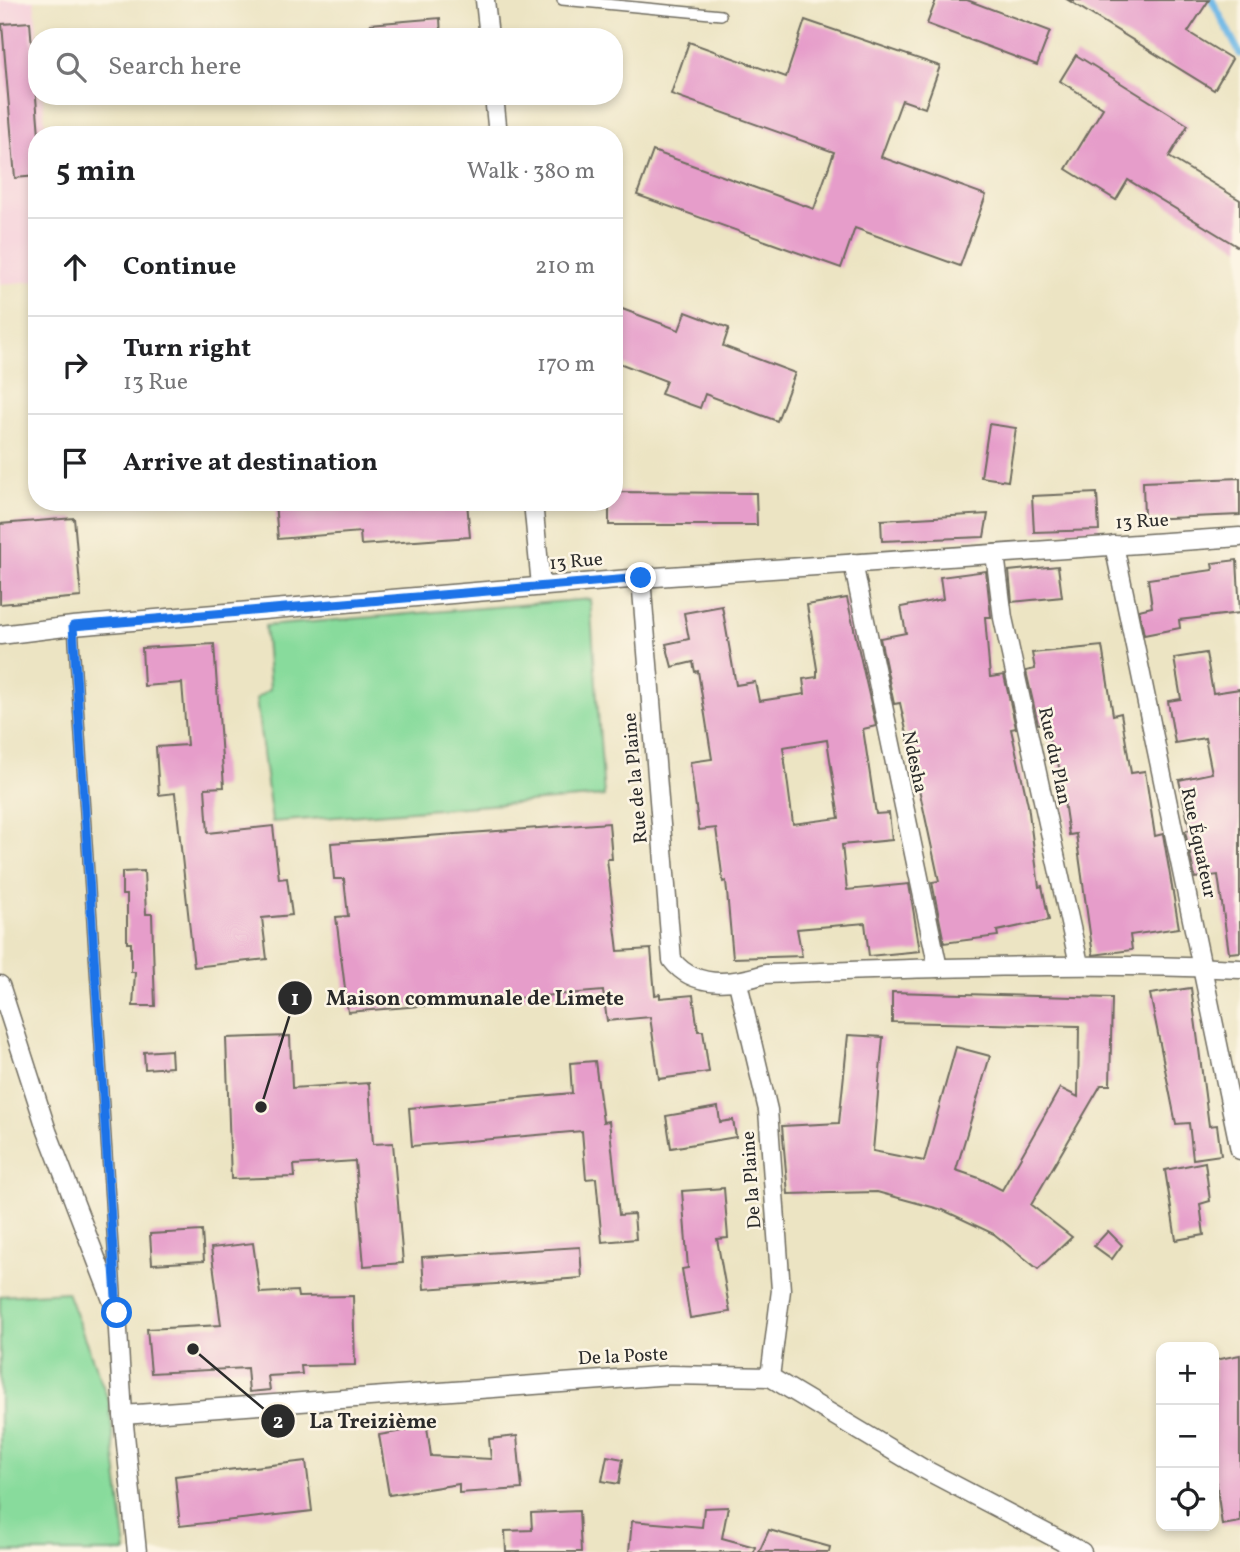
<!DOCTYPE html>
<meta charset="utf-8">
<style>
:root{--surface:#fff;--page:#f2f2f2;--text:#202124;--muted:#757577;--line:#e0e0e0}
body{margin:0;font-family:Vollkorn,serif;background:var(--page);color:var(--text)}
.controls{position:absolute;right:21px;bottom:21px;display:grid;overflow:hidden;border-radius:14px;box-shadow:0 4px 10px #0003}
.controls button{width:63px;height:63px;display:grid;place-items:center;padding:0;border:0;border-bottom:2px solid var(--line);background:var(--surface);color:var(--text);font:35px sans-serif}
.stop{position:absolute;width:21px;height:21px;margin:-16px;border:5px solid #1a73e8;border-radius:50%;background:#fff}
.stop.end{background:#1a73e8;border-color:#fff;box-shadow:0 2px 7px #0008}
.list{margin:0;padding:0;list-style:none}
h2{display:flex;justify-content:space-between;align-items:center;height:91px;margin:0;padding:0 28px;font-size:30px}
h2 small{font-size:23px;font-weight:400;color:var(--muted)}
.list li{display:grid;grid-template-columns:46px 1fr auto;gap:21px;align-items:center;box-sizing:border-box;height:98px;padding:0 28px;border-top:2px solid var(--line)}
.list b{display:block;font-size:26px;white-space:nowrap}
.list p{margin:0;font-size:23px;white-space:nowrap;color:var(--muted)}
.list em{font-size:23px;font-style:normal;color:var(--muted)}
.icon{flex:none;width:38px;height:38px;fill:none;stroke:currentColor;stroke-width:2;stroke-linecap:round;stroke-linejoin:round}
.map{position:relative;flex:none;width:1240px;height:1552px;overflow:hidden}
.search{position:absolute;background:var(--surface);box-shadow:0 4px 10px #0003;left:28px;top:28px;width:595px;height:77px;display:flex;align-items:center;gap:18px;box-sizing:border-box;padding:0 24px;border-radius:28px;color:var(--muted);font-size:26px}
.panel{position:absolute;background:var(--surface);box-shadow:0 4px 10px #0003;left:28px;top:126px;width:595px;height:385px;border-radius:28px}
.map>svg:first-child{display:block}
.built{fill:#f5cfdb}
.green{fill:#88db9c;stroke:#5a8364;stroke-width:2}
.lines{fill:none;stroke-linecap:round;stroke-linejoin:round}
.stream{stroke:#6eb8e6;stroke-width:7}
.building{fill:#e69dca;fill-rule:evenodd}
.service-casing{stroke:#6f6c60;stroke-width:12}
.minor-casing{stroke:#6f6c60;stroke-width:21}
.service{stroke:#fff;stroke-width:9}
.minor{stroke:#fff;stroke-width:18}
.route{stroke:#1a73e8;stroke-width:9}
.labels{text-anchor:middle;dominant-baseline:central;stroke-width:5;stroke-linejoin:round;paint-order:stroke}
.street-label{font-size:19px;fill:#2b2b2b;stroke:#fcf5e5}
.leader{fill:none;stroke:#2b2b2b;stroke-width:2.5}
.callout-dot{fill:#2b2b2b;stroke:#fcf5e5;stroke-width:2.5}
.mark-label{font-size:21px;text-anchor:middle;font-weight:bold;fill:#fff}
.callout-label{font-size:21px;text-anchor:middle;font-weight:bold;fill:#2b2b2b;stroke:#fcf5e5;stroke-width:5;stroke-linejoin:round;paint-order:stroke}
</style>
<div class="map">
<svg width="1240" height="1552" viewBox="0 0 1240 1552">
<rect width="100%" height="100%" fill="#fcf5e5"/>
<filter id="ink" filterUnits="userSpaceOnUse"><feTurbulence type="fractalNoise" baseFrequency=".0143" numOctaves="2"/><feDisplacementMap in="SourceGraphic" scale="14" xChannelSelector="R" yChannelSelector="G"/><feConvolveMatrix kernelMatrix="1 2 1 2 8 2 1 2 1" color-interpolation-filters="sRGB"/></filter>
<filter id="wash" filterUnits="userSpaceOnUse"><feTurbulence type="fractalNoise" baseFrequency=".00686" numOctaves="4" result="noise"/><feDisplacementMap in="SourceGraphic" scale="28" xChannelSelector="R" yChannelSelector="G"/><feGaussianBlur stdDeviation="1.57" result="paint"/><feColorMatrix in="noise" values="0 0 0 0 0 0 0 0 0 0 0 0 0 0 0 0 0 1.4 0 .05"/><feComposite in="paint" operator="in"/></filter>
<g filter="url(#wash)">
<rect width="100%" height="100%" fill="#ece4c3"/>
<path class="built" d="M0,0H34L38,37L37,96H43L46,135H37V281L0,284Z"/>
<g class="green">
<path d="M590,599L604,796L272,822L256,699L270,689L265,626Z"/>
<path d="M67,1292L109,1402L126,1552H0V1296Z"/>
</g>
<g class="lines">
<path class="stream" d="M1212,0L1240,54"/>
</g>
<g id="blocks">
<g class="building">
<path d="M936,0H967L1050,31L1037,65L927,24Z"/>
<path d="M1068,0H1209L1188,32L1232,59L1214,90Z"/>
<path d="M440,18L441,37H371L370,24Z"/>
<path d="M805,20L940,66L925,108L902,100L881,157L986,195L960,266L855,228L841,268L637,195L653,151L814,209L834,152L671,94L689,42L786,77Z"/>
<path d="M30,22L39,135L37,176L15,178L2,24Z"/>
<path d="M1076,55L1188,125L1169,157L1240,200V248L1128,180L1116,200L1066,169L1103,108L1060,81Z"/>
<path d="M614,306L679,330L686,312L729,328L723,346L795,373L777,421L705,394L700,408L661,394L666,381L614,361Z"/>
<path d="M989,424L1016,428L1008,481L981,477Z"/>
<path d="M1240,478V515L1144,519L1143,482Z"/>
<path d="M614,492L756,493L757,525H609V502H614Z"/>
<path d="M1097,493L1099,530L1034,532L1032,496Z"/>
<path d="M275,502H467L470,537L361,545L360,532L278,539Z"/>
<path d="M988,514L984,537L882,541L881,520Z"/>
<path d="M74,518L81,597L0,604V524Z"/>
<path d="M1237,560L1240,613L1179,620L1180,628L1144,635L1139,610L1152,607L1148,579L1213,570L1212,563Z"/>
<path d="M1058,566L1062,597L1012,602L1009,571Z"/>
<path d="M986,571L991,617H985L990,677L1004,675L1016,728L1011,729L1028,805L1039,887L1042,886L1049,920L997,931L998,936L944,943L932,882L939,881L923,807L900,703L894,704L880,638L906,633L901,607L943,599L940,577Z"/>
<path d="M847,598L876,726L863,729L876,814L889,813L892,840L842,845L847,890L909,884L920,951L869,956L865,923L797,929L802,956L733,958L726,881L723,882L716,828L699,830L690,762L712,759L698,671L695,672L693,662L672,667L666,644L689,639L684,613L722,606L736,685L755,682L759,701L805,694L803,679L817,677V669L807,605ZM827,740L839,818L793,824L783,747Z"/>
<path d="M214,644L224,787L205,788L208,833L273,826L279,879L287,878L292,915L262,918L267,959L194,967L175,793L159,795L156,747L187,745L182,683L144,686L142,648Z"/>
<path d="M1102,646L1113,715L1121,713L1131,773L1145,771L1155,836L1163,834L1179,928L1130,935L1132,950L1093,955L1076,834L1069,835L1058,761H1053L1046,723L1038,724L1026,671L1035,669L1032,653Z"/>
<path d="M1206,653L1213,693L1240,689V952L1229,953L1218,875L1195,878L1185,831L1190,830L1179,780L1212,773L1205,738L1175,743L1168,701L1181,699L1174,658Z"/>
<path d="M609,823L612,859H607L618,951L651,949L655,995L660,994V998L693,995L698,1031H703L709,1072L659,1079L650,1017L607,1021L603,991L348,1012L336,917L348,916L344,879H334L331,843Z"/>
<path d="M144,871L146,914H152L155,1006H133L135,972H131V943H127V895H122V872Z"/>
<path d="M1191,988L1209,1126L1217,1125L1221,1155L1193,1159L1189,1123L1176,1124L1150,994Z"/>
<path d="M892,992L1112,998L1110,1085H1101L1031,1205L1072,1237L1038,1269L994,1234L943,1210L877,1192L788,1194L782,1126L839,1123L848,1035L883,1037L873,1151L924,1161L956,1047L990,1056L956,1170L979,1178L1002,1190L1060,1088L1078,1097L1079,1026L892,1022Z"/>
<path d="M290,1036L292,1088L369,1083L373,1144L393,1143L403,1263L364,1266L355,1161L294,1165L295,1177L231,1179L226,1038Z"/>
<path d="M171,1050L172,1067L145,1069L144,1052Z"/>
<path d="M595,1061L603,1122L609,1121L619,1215L634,1214L636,1239L602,1242L596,1178L586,1179L582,1131L412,1146L409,1108L572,1093L570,1063Z"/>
<path d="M718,1107L720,1122L733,1120L736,1137L671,1148L666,1116Z"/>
<path d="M1205,1162L1210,1201L1200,1204L1204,1235L1176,1240L1165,1170Z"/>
<path d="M724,1188L728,1238L717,1239L730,1312L690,1318L682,1269L688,1268L682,1191Z"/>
<path d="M202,1231L204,1261L152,1264L150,1234Z"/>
<path d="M1108,1231L1122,1245L1112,1259L1094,1246Z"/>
<path d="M253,1243L260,1293L297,1291L298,1297L353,1296L355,1365L301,1366L302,1374L268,1376L270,1390L249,1392L247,1368L151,1373L147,1329L221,1325L211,1248Z"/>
<path d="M580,1247L582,1278L424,1289L422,1257Z"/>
<path d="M1240,1355V1522L1222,1525L1214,1466V1360Z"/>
<path d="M427,1427L431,1456L491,1459L489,1439L517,1436L522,1489L459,1493V1484L389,1495L379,1435Z"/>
<path d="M607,1456L623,1459L619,1484L602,1481Z"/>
<path d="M306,1461L312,1511L180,1526L175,1476Z"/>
<path d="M728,1507L722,1538L755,1547L754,1552H629L632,1521L702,1527L704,1508Z"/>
<path d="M579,1511L581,1552H506L505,1531L532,1530L531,1513Z"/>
<path d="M769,1530L830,1547L829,1552H759Z"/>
</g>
</g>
</g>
<g filter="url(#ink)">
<use href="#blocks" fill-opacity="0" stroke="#6f6c60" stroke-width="2"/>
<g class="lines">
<defs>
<g id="service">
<path d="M562,0L721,15"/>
<path d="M73,626L116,1294"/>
</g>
<g id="minor">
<path d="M485,0L489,37"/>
<path d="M494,96L498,135"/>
<path d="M533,502L541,586"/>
<path d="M1114,545L1240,1150"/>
<path d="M995,554L1003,618L1079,964"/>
<path d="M853,563L938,968"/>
<path d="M641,578L672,960C694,989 734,984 765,974C923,968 1081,962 1240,969"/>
<path d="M0,635L73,626L641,578L1240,537"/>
<path d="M738,983L768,1110L781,1290L770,1377"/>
<path d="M0,985L47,1131L117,1313L123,1415L137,1552"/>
<path d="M123,1415L671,1375L770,1377L922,1468L1082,1552"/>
</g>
</defs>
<use href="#service" class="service-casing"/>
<use href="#minor" class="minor-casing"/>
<use href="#service" class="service"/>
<use href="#minor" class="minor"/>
</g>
</g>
<g class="lines" filter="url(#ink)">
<path class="route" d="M117,1313L73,626L641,578"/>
</g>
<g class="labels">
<g class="street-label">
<text transform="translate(1142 522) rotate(-3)">13 Rue</text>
<text transform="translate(576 562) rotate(-5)">13 Rue</text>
<text transform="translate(1054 756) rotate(78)">Rue du Plan</text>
<text transform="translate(914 762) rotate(78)">Ndesha</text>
<text transform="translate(636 778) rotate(-95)">Rue de la Plaine</text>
<text transform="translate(1198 843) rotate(78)">Rue Équateur</text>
<text transform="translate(752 1180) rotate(-94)">De la Plaine</text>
<text transform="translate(623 1357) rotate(-3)">De la Poste</text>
</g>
</g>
<path class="leader" d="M261 1107L295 998M193 1349L278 1421"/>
<g class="callout-dot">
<circle cx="261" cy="1107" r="7"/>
<circle cx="193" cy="1349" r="7"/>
<circle cx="295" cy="998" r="18"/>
<circle cx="278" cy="1421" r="18"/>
</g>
<g class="mark-label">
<text x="295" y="1005">1</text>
<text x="278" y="1428">2</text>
</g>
<g class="callout-label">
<text x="475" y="1005">Maison communale de Limete</text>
<text x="373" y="1428">La Treizième</text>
</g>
</svg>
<div class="controls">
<button>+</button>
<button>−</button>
<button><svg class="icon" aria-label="locate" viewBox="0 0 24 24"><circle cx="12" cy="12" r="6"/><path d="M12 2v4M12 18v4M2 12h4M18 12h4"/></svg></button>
</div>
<div class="stop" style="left:117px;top:1313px"></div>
<div class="stop end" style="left:641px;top:578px"></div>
<div class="search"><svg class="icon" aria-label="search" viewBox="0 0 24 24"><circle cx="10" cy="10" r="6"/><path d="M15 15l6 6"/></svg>Search here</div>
<section class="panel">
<h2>5 min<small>Walk · 380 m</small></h2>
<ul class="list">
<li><svg class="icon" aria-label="ahead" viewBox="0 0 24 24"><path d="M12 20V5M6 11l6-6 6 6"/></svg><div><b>Continue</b></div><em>210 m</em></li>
<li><svg class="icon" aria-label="right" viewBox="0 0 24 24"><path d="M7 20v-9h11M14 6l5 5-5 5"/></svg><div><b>Turn right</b><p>13 Rue</p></div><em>170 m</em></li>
<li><svg class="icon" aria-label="arrive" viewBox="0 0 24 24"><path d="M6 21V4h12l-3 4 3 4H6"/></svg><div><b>Arrive at destination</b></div></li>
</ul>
</section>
</div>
